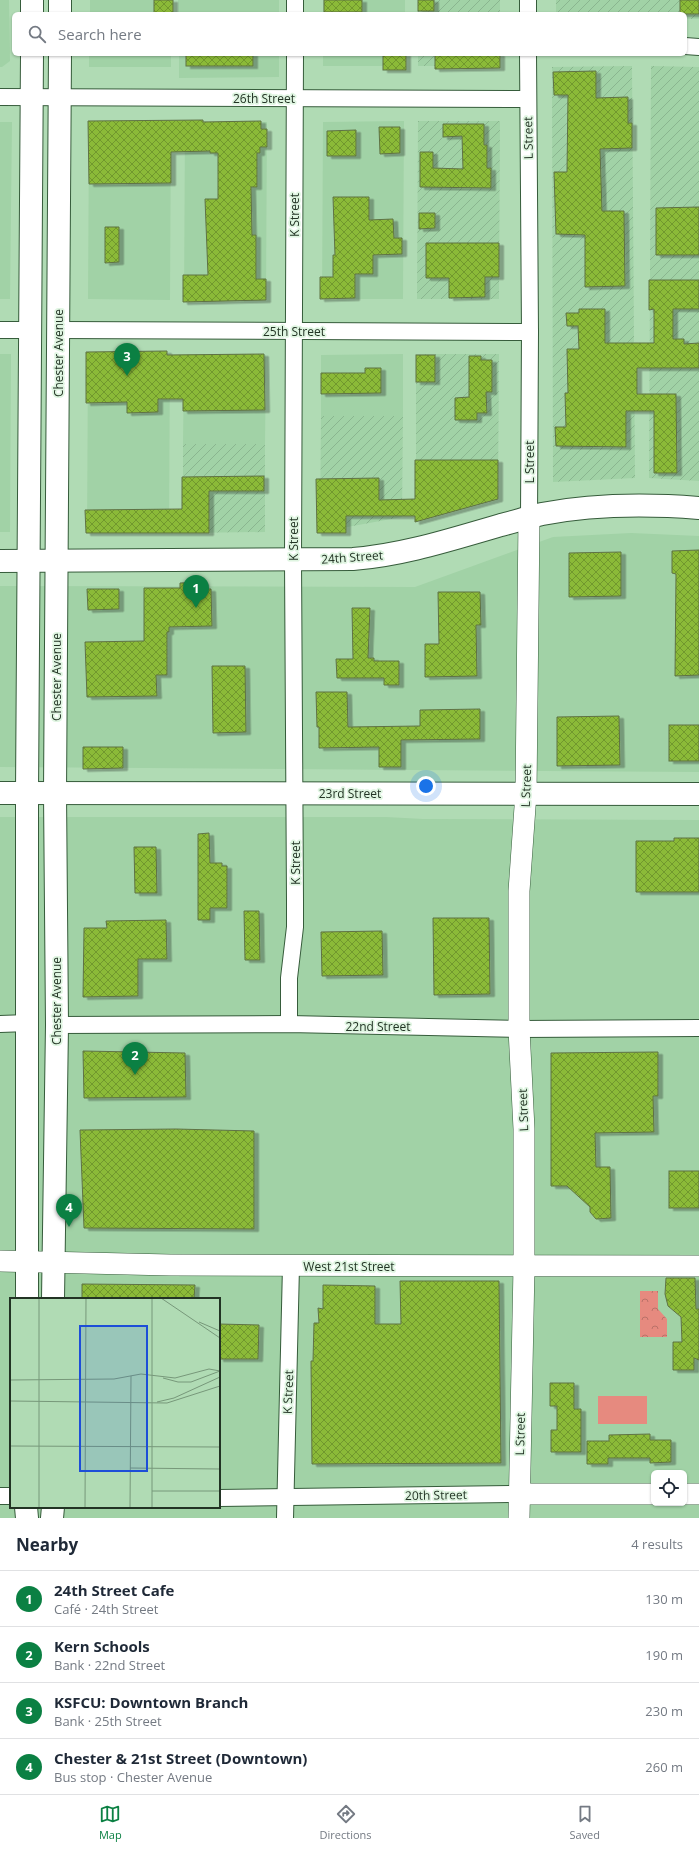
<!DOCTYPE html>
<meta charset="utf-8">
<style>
:root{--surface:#fff;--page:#f6f6f7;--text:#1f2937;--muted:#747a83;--line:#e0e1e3;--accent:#0b8043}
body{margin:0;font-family:"Open Sans",sans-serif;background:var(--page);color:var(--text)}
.controls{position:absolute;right:12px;bottom:12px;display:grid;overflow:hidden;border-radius:6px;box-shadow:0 1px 3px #0004}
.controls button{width:36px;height:36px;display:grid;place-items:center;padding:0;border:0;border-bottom:1px solid var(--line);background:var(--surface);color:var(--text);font:20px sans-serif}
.you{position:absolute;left:426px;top:786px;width:14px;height:14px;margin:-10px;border:3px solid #fff;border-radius:50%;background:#1a73e8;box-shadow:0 0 0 6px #1a73e833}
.badge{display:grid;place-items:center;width:26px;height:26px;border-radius:50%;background:var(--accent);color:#fff;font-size:13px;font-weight:700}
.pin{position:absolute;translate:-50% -33px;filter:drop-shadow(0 1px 2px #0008)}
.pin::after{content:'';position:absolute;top:21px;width:14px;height:12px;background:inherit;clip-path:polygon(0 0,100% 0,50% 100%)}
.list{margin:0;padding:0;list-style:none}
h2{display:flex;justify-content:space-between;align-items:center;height:52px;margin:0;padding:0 16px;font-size:17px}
h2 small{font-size:13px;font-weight:400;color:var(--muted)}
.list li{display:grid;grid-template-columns:26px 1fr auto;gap:12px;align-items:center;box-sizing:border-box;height:56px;padding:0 16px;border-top:1px solid var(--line)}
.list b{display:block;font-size:15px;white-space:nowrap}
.list p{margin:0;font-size:13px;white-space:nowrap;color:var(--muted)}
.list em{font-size:13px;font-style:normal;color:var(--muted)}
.icon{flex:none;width:22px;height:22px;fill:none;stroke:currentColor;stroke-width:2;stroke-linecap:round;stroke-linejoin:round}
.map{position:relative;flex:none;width:699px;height:1518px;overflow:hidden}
.search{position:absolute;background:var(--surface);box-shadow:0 1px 3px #0004;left:12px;right:12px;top:12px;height:44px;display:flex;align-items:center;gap:10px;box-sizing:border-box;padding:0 14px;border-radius:6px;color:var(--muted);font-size:15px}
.sheet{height:276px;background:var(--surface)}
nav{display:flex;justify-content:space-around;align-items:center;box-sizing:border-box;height:56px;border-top:1px solid var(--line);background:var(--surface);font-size:11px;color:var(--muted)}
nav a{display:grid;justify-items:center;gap:2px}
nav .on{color:var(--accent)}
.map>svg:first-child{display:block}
.built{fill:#a1d2a6;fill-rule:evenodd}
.industrial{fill:url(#industrial-furrows)}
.park{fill:url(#park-crowns)}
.pitch{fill:#e68a7f}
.building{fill:url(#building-cross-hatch);stroke:#5f7245;filter:url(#shadow)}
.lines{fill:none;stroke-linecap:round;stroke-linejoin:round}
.minor-casing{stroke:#365c3b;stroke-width:18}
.tertiary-casing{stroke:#365c3b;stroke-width:22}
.secondary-casing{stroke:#365c3b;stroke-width:24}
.primary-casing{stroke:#365c3b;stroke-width:24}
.minor{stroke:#fff;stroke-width:16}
.tertiary{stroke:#fff;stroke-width:21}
.secondary{stroke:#fff;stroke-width:22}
.primary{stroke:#fff;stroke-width:22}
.labels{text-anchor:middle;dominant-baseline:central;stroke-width:3.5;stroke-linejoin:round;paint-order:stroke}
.street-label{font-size:12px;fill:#223324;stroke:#dff5e1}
.inset-road{fill:none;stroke:#77987a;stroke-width:1}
.view{fill:#1d4ed8;fill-opacity:0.15;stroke:#1d4ed8;stroke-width:2}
.inset-edge{fill:none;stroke:#223324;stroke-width:2}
</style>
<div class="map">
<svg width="699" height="1518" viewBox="0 0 699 1518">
<defs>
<pattern id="industrial-furrows" width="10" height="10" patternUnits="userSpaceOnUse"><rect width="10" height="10" fill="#a1d2a6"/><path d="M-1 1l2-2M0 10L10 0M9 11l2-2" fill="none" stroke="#8ab58f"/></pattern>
<pattern id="park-crowns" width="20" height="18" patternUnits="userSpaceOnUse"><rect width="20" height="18" fill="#e68a7f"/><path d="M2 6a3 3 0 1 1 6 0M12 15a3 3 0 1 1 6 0" fill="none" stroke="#ba7168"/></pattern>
<pattern id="building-cross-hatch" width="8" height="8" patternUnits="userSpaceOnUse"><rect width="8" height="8" fill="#8bba38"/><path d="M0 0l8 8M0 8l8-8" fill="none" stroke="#71982f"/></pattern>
<filter id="shadow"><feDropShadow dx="4.5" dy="2.5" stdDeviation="0" flood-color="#0004"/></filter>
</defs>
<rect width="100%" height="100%" fill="#b0dbb4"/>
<g class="built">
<path d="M0,0H9L10,61L2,67H0Z"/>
<rect x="90" y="0" width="82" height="14"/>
<rect x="178" y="0" width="101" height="14"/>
<rect x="323" y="0" width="82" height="14"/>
<rect x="89" y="54" width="82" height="13"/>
<path d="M179,54H279V77L179,78Z"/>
<rect x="323" y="54" width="82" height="12"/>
<path d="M404,121L403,299H322L323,122Z"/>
<path d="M0,122H12L10,299H0Z"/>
<path d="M89,122H171L170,300L88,299Z"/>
<path d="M267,122L266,300H184L185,123Z"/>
<path d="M0,354H11L10,532H0Z"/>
<path d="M403,354V416H321V355Z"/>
<path d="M88,355H170L169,533H87Z"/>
<path d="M184,355H266L265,444H183Z"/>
<path d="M631,533L699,536V772L0,767V586L415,587L553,537Z"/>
<path d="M0,817H386L423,819L699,820V1518H0ZM11,1299H219V1507H11ZM654,1473H684V1503H654Z"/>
</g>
<g class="industrial">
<rect x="418" y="0" width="82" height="14"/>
<path d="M556,0H699V19H685V14H556Z"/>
<rect x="418" y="54" width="82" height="12"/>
<path d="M632,66L635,478L553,482L552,67Z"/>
<path d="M651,66L699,67V481L649,478Z"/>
<path d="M418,121H500L499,299H417Z"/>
<path d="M416,354H499L498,493L416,515Z"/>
<path d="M321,416H403L402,517L320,532Z"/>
<path d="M183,444H265V532L183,533Z"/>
</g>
<path class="park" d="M640,1291H658V1309L667,1319V1337H640Z"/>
<rect class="pitch" x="598" y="1396" width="49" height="28"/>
<g class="building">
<rect x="154" y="0" width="19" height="14"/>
<rect x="324" y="0" width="38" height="12"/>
<rect x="418" y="0" width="16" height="11"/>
<rect x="680" y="0" width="19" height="14"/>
<rect x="186" y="54" width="67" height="12"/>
<rect x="383" y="54" width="23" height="16"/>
<path d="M435,54H500V68L435,69Z"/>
<path d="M596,71V98L628,97V123H632V148L600,149L602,211H624L625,286L585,287V235L556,234L554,172H567L568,95H554L553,72Z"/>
<path d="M203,120V122L261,121V129H267V147H260V153H257V187H251L252,235H256V279H266V300L183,302V275H208L205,199H218V153H210V151L171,152V183L89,184L88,121Z"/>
<path d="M443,124H484V145H487V168H491V188L420,187V152H433V168L463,169L462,136L443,137Z"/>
<path d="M379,127H400V153L380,154Z"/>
<path d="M356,130V156H327V131Z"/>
<path d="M333,197H369V220L393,219L394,238H402V254L373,255V274H355V298L320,299V277H333V255H335Z"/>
<path d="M699,207V255H656V208Z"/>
<path d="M419,213H435V228L419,229Z"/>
<path d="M105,227H119V262L105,263Z"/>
<path d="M426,243H499V277H485V297L449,298V278H426Z"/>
<path d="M649,280H699V309H673V339H684V344L699,343V368H637V394H676L677,473H654V411H626V447L556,446L555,427H566L565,393H568L567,349H579L578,326H567L566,313H579V309H605V343H654V309L649,310Z"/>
<path d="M167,351V355L264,354L265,410L183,411V399H158V412L127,413V402L86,403V352Z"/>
<rect x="416" y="355" width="19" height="27"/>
<path d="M469,356H481V360H492V392H486L487,413H477V420H455V398L469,397Z"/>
<path d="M365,368H381V393L321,394V373H365Z"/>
<path d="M415,460H498V499L415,522V516H346V533H317L316,479L379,478V500L415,499Z"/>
<path d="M264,476V491H209V533H86L85,510L182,509V477Z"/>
<path d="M699,550V675L675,676L676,574L672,573V551Z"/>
<path d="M621,552V596L569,597V553Z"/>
<path d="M204,582V589H211L212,626L169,627V632H167V675H156L157,696L87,697L85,642L144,641V588H180V583Z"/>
<path d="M87,589H119V609L88,610Z"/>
<path d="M438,592H480L481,625H476L477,676L425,677V644H439Z"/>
<path d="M352,608H370L368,658H374V661H399V685H384V678H337L336,659H353Z"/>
<path d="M212,666H245L246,732L213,733Z"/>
<path d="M316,692H347L348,727L420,726V710L480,709V739L401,740V767H379V747L319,748V727H317Z"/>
<path d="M619,716L620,765L557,766V717Z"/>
<rect x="669" y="725" width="30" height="36"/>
<path d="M83,747H123V768L83,769Z"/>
<path d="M209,833L210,863H222V866H227V908H210V920H198V834Z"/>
<path d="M674,838H699V892H636V841H674Z"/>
<path d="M134,847H156L157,893H135Z"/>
<path d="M244,911H259L260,960H245Z"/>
<path d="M433,918H489L490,994L434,995Z"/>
<path d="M166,920L167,959H138V996L83,997L84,928H107L106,921Z"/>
<path d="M382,931L383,975L322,976L321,932Z"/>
<path d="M83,1051L185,1053L186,1097L84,1098Z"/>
<path d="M658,1052V1096H653L654,1132L595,1133L596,1167H610L611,1218L596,1219L590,1212V1207L567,1186H551V1053Z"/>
<path d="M176,1129L254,1131V1229L84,1228L80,1130Z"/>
<rect x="669" y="1171" width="30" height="37"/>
<path d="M666,1278H695L696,1309H699V1360L694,1358V1370H673V1342H682L681,1317L668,1306L665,1294Z"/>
<path d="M400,1281H499L501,1463L312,1464L311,1361H313L314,1323H319L318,1308L323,1309V1285L375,1286V1324H401Z"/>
<path d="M82,1284L195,1285L194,1299H82Z"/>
<path d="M219,1324L259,1325L258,1359H219Z"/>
<path d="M550,1383H574V1409H581V1452H551V1430H557V1406H550Z"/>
<path d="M650,1434V1440H671V1462L650,1463V1458H608V1464H587V1441H609V1435Z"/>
</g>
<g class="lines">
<defs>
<g id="minor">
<path d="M295,14V0"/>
<path d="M528,14V0"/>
<path d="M685,46L699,47"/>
<path d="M528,54L530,332L529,518"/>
<path d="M0,97L527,99"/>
<path d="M0,330H30"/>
<path d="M58,330L530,332"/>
<path d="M0,1024L28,1023"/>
<path d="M289,1024V978L295,927V901L293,560L295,54"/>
<path d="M57,1025L289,1024L519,1029L699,1028"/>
<path d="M0,1496H11"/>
<path d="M219,1498L519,1494"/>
<path d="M285,1518L291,1266"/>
</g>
<g id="tertiary">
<path d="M0,1261L170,1265L699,1266"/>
<path d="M519,1494H654"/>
<path d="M684,1494H699"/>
<path d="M519,1518L524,1267V1129L519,1029V891L526,793L529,518"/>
</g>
<g id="secondary">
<path d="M32,14V0"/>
<path d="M60,14V0"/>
<path d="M27,1299V793L32,54"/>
<path d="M53,1299L57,1025L55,793L60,54"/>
<path d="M26,1507L27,1518"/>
<path d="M52,1518L53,1507"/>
</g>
<g id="primary">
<path d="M0,561L353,559C404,555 452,539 501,525C514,522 528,517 542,514C594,504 647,504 699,508"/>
<path d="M0,793L699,794"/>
</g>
</defs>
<use href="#minor" class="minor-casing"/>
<use href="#tertiary" class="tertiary-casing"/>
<use href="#secondary" class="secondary-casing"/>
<use href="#primary" class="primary-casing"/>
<use href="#minor" class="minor"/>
<use href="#tertiary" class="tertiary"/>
<use href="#secondary" class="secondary"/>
<use href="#primary" class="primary"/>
</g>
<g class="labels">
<g class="street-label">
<text x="264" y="98">26th Street</text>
<text transform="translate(528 138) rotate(-91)">L Street</text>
<text transform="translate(294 215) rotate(-90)">K Street</text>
<text x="294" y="331">25th Street</text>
<text transform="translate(58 353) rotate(-90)">Chester Avenue</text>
<text transform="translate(529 462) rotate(-90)">L Street</text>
<text transform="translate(293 539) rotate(-90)">K Street</text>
<text transform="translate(352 557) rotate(-4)">24th Street</text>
<text transform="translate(56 677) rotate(-90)">Chester Avenue</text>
<text transform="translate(526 786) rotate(-88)">L Street</text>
<text x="350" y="793">23rd Street</text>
<text transform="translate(295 863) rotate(-90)">K Street</text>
<text transform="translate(56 1001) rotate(-90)">Chester Avenue</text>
<text x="378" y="1026">22nd Street</text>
<text transform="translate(523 1110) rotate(-92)">L Street</text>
<text x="349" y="1266">West 21st Street</text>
<text transform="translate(288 1392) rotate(-88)">K Street</text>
<text transform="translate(520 1434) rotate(-89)">L Street</text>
<text transform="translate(436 1495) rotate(-1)">20th Street</text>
</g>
</g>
<g transform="translate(10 1298)">
<rect width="210" height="210" fill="#b0dbb4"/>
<path class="inset-road" d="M151,0L210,40M189,24L210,33M153,80L168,84H181L210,73M0,82L104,81L131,76L165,80L199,71L210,73M0,103L157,105L210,88M147,104L164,100L210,79M0,148L210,149M120,170L210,171M142,193H210M29,210V0M75,210L76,0M120,210L121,78M142,210V0"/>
<path class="view" d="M70,28H137V173H70Z"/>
<rect width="210" height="210" class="inset-edge"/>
</g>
</svg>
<div class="controls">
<button><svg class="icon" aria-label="locate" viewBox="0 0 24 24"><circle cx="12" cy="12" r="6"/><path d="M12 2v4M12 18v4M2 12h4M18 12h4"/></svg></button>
</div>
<div class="you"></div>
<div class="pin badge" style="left:196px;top:608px">1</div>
<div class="pin badge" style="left:135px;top:1075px">2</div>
<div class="pin badge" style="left:127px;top:376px">3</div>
<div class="pin badge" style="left:69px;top:1227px">4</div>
<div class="search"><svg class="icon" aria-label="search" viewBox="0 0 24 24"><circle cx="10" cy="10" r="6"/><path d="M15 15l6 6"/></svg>Search here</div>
</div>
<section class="sheet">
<h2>Nearby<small>4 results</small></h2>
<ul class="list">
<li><span class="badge">1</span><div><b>24th Street Cafe</b><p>Café · 24th Street</p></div><em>130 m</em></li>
<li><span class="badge">2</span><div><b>Kern Schools</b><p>Bank · 22nd Street</p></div><em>190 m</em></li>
<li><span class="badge">3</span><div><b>KSFCU: Downtown Branch</b><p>Bank · 25th Street</p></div><em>230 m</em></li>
<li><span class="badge">4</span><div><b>Chester &amp; 21st Street (Downtown)</b><p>Bus stop · Chester Avenue</p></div><em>260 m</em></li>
</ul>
</section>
<nav>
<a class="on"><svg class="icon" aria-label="map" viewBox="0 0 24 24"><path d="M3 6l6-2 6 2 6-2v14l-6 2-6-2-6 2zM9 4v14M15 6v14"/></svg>Map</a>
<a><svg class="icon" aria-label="directions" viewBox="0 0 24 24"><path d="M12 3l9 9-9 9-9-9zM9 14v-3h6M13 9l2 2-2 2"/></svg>Directions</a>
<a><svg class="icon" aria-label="saved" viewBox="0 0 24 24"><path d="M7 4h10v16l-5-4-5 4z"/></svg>Saved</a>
</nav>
